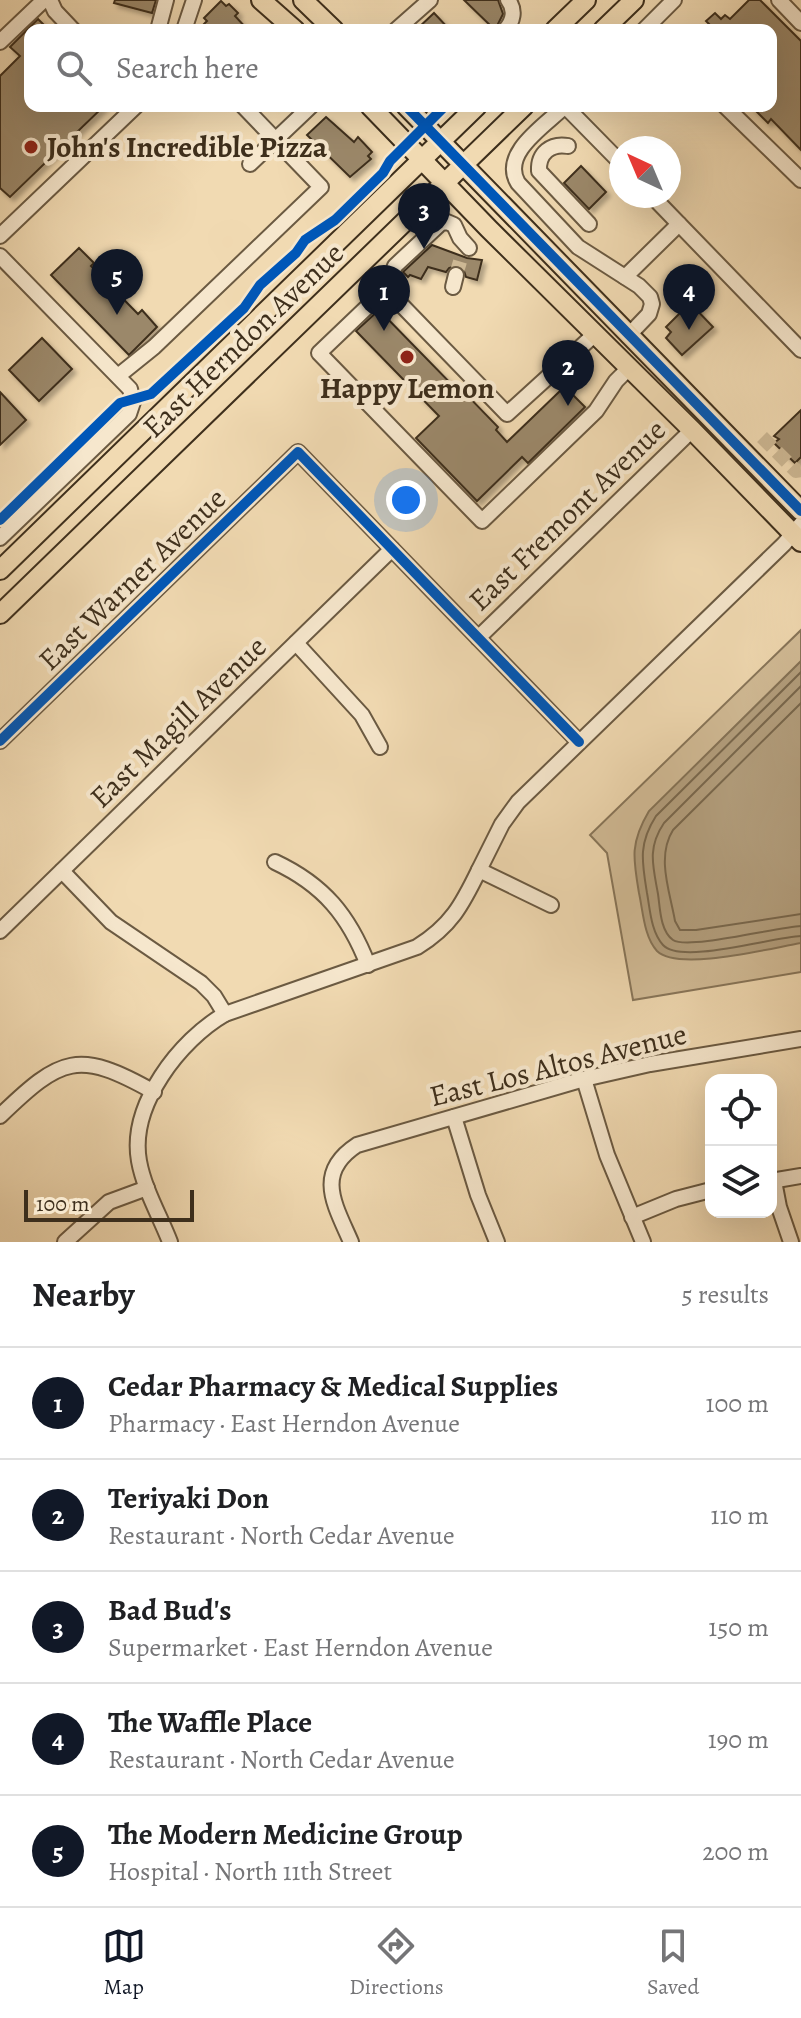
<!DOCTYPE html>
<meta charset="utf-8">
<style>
:root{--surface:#fff;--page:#f6f6f6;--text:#202124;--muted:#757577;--line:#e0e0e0;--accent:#111827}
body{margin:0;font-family:Alegreya,serif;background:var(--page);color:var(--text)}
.controls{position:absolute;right:24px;bottom:24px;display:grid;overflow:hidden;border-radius:16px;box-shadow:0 8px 32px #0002}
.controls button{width:72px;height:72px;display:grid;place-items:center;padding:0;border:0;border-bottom:2px solid var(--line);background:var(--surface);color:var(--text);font:40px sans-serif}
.compass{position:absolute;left:609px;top:136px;width:72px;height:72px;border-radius:50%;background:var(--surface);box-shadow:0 8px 32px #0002;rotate:316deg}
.scale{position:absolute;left:24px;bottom:20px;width:170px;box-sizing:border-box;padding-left:8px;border:4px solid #3e2f1c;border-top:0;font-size:22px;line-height:28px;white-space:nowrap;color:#3e2f1c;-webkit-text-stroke:6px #f6e7cd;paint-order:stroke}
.you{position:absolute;left:406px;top:500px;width:28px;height:28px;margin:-20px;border:6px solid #fff;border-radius:50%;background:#1a73e8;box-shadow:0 0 0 12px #1a73e833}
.badge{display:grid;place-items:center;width:52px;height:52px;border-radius:50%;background:var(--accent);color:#fff;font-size:26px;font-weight:700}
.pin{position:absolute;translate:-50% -66px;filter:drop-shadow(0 2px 4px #0008)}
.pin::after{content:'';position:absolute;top:42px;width:28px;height:24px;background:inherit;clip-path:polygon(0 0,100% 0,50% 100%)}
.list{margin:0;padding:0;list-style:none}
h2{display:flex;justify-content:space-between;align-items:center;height:104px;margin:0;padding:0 32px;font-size:34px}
h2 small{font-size:26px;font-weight:400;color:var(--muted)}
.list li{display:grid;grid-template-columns:52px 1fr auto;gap:24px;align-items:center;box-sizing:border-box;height:112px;padding:0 32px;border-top:2px solid var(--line)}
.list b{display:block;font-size:30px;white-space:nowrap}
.list p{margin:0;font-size:26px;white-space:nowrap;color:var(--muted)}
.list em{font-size:26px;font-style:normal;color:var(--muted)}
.icon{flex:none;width:44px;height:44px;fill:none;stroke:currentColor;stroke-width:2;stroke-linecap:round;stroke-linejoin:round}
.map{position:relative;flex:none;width:801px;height:1242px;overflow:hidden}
.search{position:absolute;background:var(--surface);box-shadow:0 8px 32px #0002;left:24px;right:24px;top:24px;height:88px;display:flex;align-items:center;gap:20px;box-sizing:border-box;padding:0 28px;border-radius:16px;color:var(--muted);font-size:30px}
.sheet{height:664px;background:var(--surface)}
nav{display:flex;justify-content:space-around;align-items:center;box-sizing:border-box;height:112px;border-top:2px solid var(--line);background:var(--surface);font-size:22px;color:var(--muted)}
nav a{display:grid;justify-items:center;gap:4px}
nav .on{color:var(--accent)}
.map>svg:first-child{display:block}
.green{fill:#d3bd98;stroke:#88765a;stroke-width:2}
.water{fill:#b4a07f;stroke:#857357;stroke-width:2}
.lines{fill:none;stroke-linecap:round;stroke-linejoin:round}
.shore{stroke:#79684e;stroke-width:2}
.building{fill:#9b886a;stroke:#3e2f1c;stroke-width:2;filter:url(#shadow)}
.minor-tunnel{stroke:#cdb894;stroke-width:14;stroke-dasharray:14 7;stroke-linecap:butt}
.minor-casing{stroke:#6b5a42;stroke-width:18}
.major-casing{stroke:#3e2f1c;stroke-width:22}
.minor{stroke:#f6e7cd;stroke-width:14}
.major{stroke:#f1dab2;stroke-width:18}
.cycleway-casing{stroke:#f6e7cd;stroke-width:15}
.cycleway{stroke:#0057b8;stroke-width:10}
.poi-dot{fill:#8f2418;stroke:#f6e7cd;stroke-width:3}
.labels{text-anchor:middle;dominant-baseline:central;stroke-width:8;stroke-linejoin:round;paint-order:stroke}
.poi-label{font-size:30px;font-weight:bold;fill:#3e2f1c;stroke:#f6e7cd;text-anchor:start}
.street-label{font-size:30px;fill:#3e2f1c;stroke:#f6e7cd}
</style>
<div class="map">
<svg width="801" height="1242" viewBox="0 0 801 1242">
<defs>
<filter id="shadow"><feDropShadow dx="4" dy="4" stdDeviation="2" flood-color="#0004"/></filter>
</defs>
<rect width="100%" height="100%" fill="#f1dab2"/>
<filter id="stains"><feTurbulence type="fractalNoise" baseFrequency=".0025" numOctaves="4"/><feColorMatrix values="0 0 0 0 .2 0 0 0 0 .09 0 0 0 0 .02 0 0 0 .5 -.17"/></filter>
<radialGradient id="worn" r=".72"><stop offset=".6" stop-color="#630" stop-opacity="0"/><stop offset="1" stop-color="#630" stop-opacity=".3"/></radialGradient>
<path class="green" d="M801,630V972L633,1000L607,853L590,835Z"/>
<path class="water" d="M801,661V943C771,948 678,972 657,951C644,937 643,911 639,893C633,858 630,843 649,811Z"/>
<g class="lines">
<g class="shore">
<path d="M801,672L656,816C638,844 642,862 647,893C650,909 651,932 663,945C681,965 773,937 801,936"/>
<path d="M801,686L664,823C647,848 653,866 658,894C660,907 660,931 673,940C688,950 778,927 801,926"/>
<path d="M801,703L673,830C656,857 670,892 675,921L680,930H696L801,914"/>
</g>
</g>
<g class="building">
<path d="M115,0H156L152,13L114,3Z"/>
<path d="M464,0H498L503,14L495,30Z"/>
<path d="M749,0H760L801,41V150L771,119L768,123L751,106H771V30H715L706,21L715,13L721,19L725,15L730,19Z"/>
<path d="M221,1L226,6L229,4L238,13L235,16L248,30H198L207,21L204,18Z"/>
<path d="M434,13L450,30H416Z"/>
<path d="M38,19L49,30H30V106H104L10,197L0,188V76L20,56L10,47Z"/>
<path d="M326,117L354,142L358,137L372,152L368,156L371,159L350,177L307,135Z"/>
<path d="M581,166L606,192L589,209L564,183Z"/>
<path d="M432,245L467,258L482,260L477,280L466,277L463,268L458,265L449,268L446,272L428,267L421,279L410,275L408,277L403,272Z"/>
<path d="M79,248L94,263L91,266L138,314L142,310L157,327L129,355L51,275Z"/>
<path d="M690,303L713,327L682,355L666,338L671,332L666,327Z"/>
<path d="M379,310L461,394L465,393L498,427L496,430L507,442L561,390L563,391L566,388L585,407L528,463L522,457L477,501L416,438L439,416L356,331Z"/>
<path d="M42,338L72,369L39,401L9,370Z"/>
<path d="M0,392L26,420L0,445Z"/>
<path d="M801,410V457L795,463L774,443L779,439L774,436Z"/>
</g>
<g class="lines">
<g class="minor-tunnel">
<path d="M456,275L462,255"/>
<path d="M762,437L796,471L801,470"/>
</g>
<defs>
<g id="minor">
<path d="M50,0L55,11L73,30"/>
<path d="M779,0L801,23"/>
<path d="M158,30L166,0"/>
<path d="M184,30L194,0"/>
<path d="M396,30L430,0"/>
<path d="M505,30C513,22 516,10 508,0"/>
<path d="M644,30L674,0"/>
<path d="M0,42L44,0"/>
<path d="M565,106C546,125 500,153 518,183L578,247L639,286L650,297L652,304L649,314L628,336"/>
<path d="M565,106L621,163"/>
<path d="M725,106L801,180"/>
<path d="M568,146C551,143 538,153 539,171L589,224"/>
<path d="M250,164L311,106"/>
<path d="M652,196L801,350"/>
<path d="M0,236L136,106"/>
<path d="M0,256L130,389L133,402L129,414L0,538"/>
<path d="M625,277L679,224"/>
<path d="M453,287L456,275"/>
<path d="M386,289L395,266L441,223L447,222L454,225L460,238L469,248"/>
<path d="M594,335L507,414L386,289L319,353L482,521L596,411L616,381L628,369"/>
<path d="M118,376L154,347L321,187L243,106"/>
<path d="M478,638L692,430"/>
<path d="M296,643L362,715L380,747"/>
<path d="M0,741L298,452L579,742"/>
<path d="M275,862C324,885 349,916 368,965"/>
<path d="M479,870L502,824L518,802L784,544L801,524"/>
<path d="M62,871L111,922L201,983L214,996L225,1014"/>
<path d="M0,931L392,549"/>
<path d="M584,1079L607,1155L643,1242"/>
<path d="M0,1116C61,1057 78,1049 154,1092"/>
<path d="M454,1117L478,1195L497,1242"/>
<path d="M771,1181L801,1176"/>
<path d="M774,1181L779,1207L791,1242"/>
<path d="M632,1217L676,1199L711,1190"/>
<path d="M65,1242L109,1202L147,1188"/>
<path d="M170,1242C160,1216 144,1189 139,1161C129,1105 180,1040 225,1014L417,947C451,926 462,905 479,870L551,905"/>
<path d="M351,1242C335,1205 314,1173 357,1145L584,1079L650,1064L801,1039"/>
</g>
<g id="major">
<path d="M261,0L295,30"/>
<path d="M303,0L334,30"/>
<path d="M555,30L586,0"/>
<path d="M603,30L634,0"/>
<path d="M370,106L489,229L692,430L801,542"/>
<path d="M406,106L801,511"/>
<path d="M0,570L477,106"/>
<path d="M0,614L524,106"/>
</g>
</defs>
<use href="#minor" class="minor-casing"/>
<use href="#major" class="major-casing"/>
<use href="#minor" class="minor"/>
<use href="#major" class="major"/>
<defs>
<g id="cycleway">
<path d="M406,106L801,511"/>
<path d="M0,520L120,403L151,394L244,308L260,285L296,253L305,240L335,220L383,173L390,161L445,106"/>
<path d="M0,741L298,452L579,742"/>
</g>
</defs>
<use href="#cycleway" class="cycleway-casing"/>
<use href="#cycleway" class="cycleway"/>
</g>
<g class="poi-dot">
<circle cx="31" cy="147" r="8"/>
<circle cx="407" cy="357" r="8"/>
</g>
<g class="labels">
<g class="poi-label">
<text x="47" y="147">John's Incredible Pizza</text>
<text x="407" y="388" text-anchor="middle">Happy Lemon</text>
</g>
<g class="street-label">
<text transform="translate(243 340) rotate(-44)">East Herndon Avenue</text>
<text transform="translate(567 515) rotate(-44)">East Fremont Avenue</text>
<text transform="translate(132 579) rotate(-44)">East Warner Avenue</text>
<text transform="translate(178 722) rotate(-44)">East Magill Avenue</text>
<text transform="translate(558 1065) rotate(-14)">East Los Altos Avenue</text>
</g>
</g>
<rect width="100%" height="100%" filter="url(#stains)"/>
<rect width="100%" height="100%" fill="url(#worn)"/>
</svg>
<div class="controls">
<button><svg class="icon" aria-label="locate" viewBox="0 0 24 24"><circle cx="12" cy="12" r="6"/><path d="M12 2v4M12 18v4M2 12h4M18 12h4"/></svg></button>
<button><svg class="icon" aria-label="layers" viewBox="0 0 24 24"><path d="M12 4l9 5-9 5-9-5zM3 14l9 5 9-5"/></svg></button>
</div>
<svg class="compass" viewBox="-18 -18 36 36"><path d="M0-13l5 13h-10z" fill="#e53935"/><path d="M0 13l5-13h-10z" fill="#757577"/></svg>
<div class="scale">100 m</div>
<div class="you"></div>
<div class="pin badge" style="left:384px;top:331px">1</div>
<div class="pin badge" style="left:568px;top:406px">2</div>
<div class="pin badge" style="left:424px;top:249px">3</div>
<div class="pin badge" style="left:689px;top:330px">4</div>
<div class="pin badge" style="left:117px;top:315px">5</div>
<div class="search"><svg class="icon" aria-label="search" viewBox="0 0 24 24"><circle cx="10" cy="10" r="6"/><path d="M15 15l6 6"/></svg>Search here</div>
</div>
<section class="sheet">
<h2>Nearby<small>5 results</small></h2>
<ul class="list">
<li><span class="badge">1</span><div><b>Cedar Pharmacy &amp; Medical Supplies</b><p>Pharmacy · East Herndon Avenue</p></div><em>100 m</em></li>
<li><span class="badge">2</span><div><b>Teriyaki Don</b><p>Restaurant · North Cedar Avenue</p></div><em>110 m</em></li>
<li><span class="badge">3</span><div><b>Bad Bud's</b><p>Supermarket · East Herndon Avenue</p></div><em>150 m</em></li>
<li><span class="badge">4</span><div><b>The Waffle Place</b><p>Restaurant · North Cedar Avenue</p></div><em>190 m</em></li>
<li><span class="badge">5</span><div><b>The Modern Medicine Group</b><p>Hospital · North 11th Street</p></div><em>200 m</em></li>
</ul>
</section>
<nav>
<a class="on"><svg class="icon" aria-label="map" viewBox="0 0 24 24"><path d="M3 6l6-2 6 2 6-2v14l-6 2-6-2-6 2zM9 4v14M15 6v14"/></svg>Map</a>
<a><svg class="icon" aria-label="directions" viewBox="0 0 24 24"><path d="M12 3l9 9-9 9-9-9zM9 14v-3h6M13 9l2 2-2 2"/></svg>Directions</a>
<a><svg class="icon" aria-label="saved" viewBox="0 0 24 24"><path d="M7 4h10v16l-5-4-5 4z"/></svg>Saved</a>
</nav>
